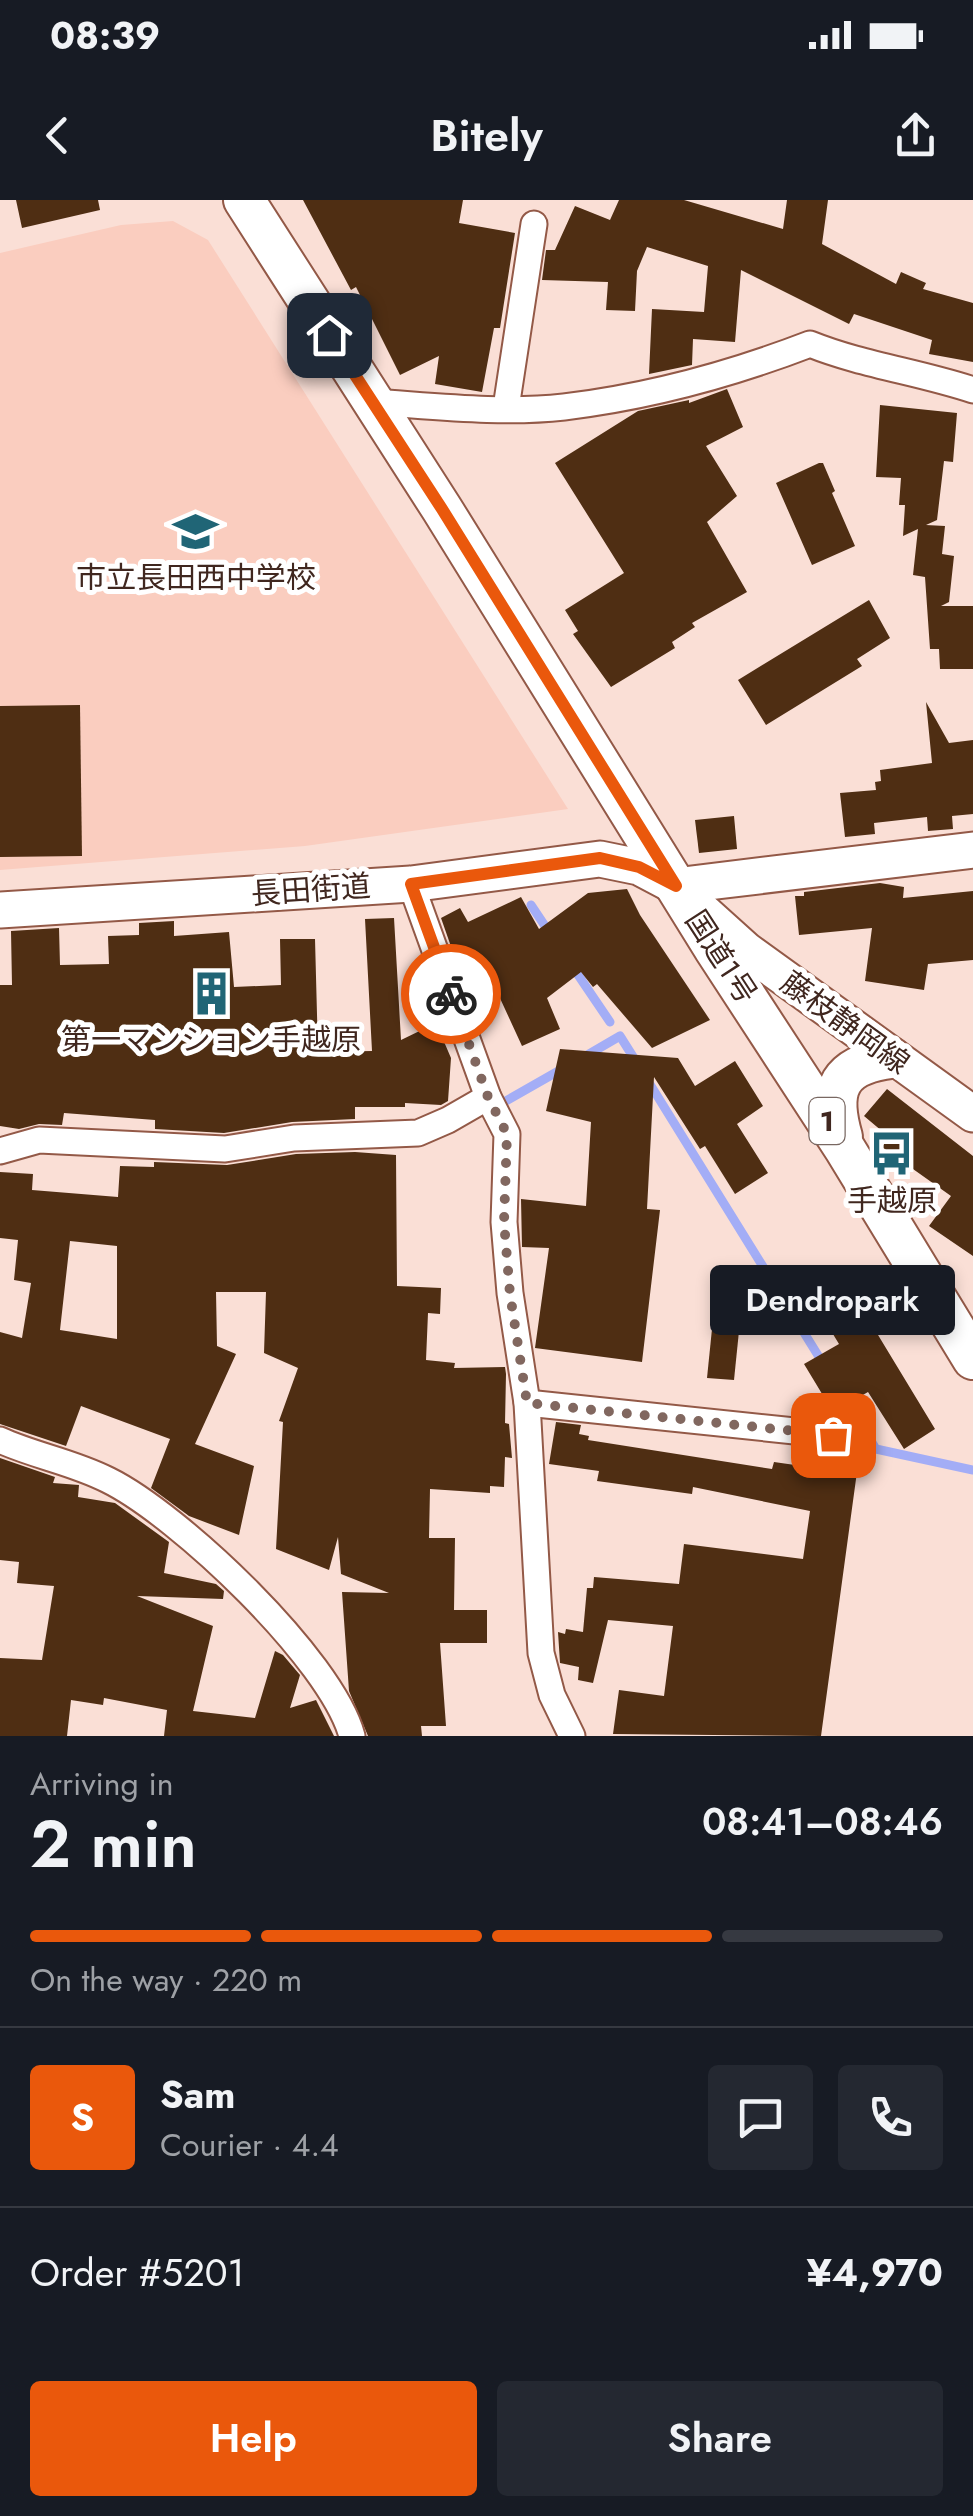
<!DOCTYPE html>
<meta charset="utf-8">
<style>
body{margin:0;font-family:Jost,"Noto Sans JP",sans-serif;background:#242831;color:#f1f3f6;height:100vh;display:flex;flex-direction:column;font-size:38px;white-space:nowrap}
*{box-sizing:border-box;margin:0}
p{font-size:32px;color:#9ea1a6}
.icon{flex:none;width:55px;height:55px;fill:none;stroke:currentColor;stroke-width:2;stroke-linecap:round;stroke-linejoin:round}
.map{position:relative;height:1536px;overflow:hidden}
.panel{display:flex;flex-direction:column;background:#171b24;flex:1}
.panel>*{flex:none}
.pin{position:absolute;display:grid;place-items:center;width:85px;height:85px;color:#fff;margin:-42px;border-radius:20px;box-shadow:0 5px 15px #0006}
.courier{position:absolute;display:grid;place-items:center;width:100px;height:100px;margin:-50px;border:8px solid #ea580c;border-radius:50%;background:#fff;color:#222;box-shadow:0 2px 12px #0007}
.bubble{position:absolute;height:70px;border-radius:10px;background:#171b24;box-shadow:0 5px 15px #0003;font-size:32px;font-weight:600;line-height:70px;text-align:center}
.headline em{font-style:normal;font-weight:600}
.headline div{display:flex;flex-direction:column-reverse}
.headline{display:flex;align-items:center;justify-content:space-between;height:170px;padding:0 30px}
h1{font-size:65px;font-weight:600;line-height:75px}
.bar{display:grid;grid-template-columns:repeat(4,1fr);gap:15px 10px;align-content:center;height:120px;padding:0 30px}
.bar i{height:12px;border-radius:8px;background:#363941}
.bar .current{background:#ea580c}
.bar p{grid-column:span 4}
.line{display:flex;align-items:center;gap:25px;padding:0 30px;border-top:2px solid #363941}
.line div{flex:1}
.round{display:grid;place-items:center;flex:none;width:105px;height:105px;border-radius:10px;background:#242831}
.action{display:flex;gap:20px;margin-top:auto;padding:20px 30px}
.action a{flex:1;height:115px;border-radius:10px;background:#ea580c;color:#fff;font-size:40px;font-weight:600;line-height:115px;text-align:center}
.action a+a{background:#242831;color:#f1f3f6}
.status{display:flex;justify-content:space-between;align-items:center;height:70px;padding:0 50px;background:#171b24;direction:ltr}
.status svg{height:28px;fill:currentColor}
header{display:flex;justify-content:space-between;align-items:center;height:130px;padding:0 30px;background:#171b24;font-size:45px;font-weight:600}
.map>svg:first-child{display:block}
.built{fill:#facdbf}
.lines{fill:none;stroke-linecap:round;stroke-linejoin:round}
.stream{stroke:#a3adf6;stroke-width:9}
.building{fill:#4f2e13;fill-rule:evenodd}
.minor-casing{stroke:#935947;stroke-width:29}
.secondary-casing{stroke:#935947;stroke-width:39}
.trunk-casing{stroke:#935947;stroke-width:44}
.minor{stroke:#fff;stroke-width:25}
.secondary{stroke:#fff;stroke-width:35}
.trunk{stroke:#fff;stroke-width:40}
.done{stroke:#81675f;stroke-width:10;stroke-dasharray:0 18}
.route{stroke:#ea580c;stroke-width:12}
.labels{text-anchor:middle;stroke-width:10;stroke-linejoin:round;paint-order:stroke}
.shield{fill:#fff;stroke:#796862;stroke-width:2.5}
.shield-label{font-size:28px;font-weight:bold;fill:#40271f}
.poi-label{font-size:30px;fill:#40271f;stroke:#fff}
.street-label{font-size:30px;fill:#40271f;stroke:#fff}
</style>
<div class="status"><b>08:39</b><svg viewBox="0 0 49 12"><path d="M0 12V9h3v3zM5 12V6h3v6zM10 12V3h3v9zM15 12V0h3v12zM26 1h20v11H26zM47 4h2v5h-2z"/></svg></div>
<header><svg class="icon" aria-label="back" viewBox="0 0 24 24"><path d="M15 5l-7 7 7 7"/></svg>Bitely<svg class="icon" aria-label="share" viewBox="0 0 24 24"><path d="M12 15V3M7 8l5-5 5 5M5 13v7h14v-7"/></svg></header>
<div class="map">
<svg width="973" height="1536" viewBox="0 0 973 1536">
<rect width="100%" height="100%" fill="#fadfd6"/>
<!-- built -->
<polygon class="built" points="173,21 208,40 568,609 305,646 0,670 0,53 121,25"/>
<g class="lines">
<!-- stream -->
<g class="stream">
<polyline points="531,705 549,732"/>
<polyline points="572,766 610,822"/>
<polyline points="584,857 620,836 637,863"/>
<polyline points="648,881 824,1165"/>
<polyline points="497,906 562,869"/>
<polyline points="843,1195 876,1249 973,1270"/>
</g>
</g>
<!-- building -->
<g class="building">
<polygon points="16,0 98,0 100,10 22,28"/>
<polygon points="303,0 463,0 459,23 515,33 500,128 494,128 482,192 435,184 439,156 400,175 356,87 351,90"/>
<polygon points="619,0 684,0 783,29 787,0 828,0 822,44 896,84 901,72 926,83 923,89 973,103 973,162 929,154 932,140 854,114 849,124 741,70 735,142 693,139 692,165 649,174 652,109 704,112 708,66 647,47 637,71 635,111 606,110 608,82 542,80 546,50 555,50 575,6 610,20"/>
<polygon points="727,189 743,227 706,246 737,296 707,322 747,392 692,423 695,427 672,442 675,448 611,487 573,434 578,431 565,410 624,373 555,263 638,211 689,200 689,203"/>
<polygon points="880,205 957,213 953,262 944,261 937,320 926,325 945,326 942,354 954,356 949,402 941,406 973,406 973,469 940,469 939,449 930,449 925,377 913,375 918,329 903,336 905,305 899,305 901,278 876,277"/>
<polygon points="819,263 823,263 835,291 832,293 855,346 812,365 776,283"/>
<polygon points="869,400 890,438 857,459 862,466 766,525 738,480"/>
<polygon points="926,502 949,543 973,540 973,614 952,616 953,629 928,631 927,617 874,623 875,634 845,637 840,593 876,590 875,582 881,581 880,570 932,563"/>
<polygon points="80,505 82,656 0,657 0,506"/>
<polygon points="734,616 737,649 699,653 695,620"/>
<polygon points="880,683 904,687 903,698 973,691 973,760 928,764 924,790 865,781 872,728 799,735 795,696 804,696 804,692"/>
<polygon points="627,689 640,715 710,820 652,848 597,784 593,787 581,772 547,798 560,829 522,846 493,783 468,795 441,718 460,708 468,722 521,697 539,729 588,693"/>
<polygon points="394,718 401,840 436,823 451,858 448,901 441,905 405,903 405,907 355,907 355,919 292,922 224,933 155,929 155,920 64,913 62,925 39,924 19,929 0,926 0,785 12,785 11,731 59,728 60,765 109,764 108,736 139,735 139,723 174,721 174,736 229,732 234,787 281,785 280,739 315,739 318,852 372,851 365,719"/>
<polygon points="560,849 678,858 695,886 735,861 763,906 737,924 768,973 735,994 705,946 700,949 654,877 647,1009 660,1010 642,1162 535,1148 549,1048 522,1047 521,999 586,1006 591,922 546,911"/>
<polygon points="887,889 973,956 973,1056 929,1026 951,996 882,947 889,937 864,916"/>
<path d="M355,952L396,955L397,1086L441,1088L440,1114L428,1113L426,1160L455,1163L454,1168L505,1167L506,1174L505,1223L509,1224L512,1258L505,1257L504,1287L490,1286V1293L430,1289L429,1338H455L454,1410H487V1443H440L446,1526H421L422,1536H368L349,1491L342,1392L389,1393L341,1374L338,1337L329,1370L276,1349L283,1222L279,1221L298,1168L264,1153L266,1092H216L217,1146L236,1154L195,1244L254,1266L239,1335L189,1316L151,1288L170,1239L81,1206L66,1246L0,1224V1132L22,1138L31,1083L14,1080L18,1040L0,1038V972L33,974L32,990L118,997L120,966L154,967V962L227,965L296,954ZM70,1041L117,1046V1139L60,1130Z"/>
<polygon points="855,1097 935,1229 904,1249 868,1192 833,1212 804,1164 839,1144 822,1116"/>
<polygon points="712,1129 739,1131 734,1180 707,1178"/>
<polygon points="556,1222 581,1225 579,1234 589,1236 588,1240 772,1269 774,1262 823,1269 825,1254 859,1257 821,1536 613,1534 619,1490 664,1496 673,1426 608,1420 593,1483 578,1480 579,1467 560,1463 558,1432 565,1434 566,1429 583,1432 587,1388 593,1388 594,1377 679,1384 684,1344 803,1359 810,1311 693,1287 692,1294 597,1281 599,1271 549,1264"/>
<polygon points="0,1258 55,1277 53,1283 79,1285 78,1297 115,1303 169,1342 164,1373 216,1384 224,1391 223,1399 137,1396 213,1426 193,1511 255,1518 275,1451 283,1455 300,1475 290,1508 316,1500 334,1536 164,1536 167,1510 104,1498 103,1505 71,1500 67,1536 0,1536 0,1458 42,1460 54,1386 17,1383 19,1362 0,1360"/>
</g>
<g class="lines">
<defs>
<g id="minor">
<path d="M371,202C434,206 501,214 564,207C647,197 732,174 810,144C862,165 919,172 973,190"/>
<polyline points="506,208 534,24"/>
<polyline points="411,684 488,897 507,934 504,1022 510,1093 527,1203 541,1453 552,1495 572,1536"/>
<polyline points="0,951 39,940 225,949 294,938 418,933 448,920 488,897"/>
<polyline points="527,1203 833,1235"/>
<path d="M0,1240C35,1256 73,1262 108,1280C179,1315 331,1459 352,1536"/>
</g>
<g id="secondary">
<polyline points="675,686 973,650"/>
<polyline points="0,710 411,684 600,659 639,667 675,686 746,750 973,914"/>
</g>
<g id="trunk">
<polyline points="244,0 442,309 714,748 845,949 973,1159"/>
<path d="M842,937C828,888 839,865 891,858"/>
</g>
</defs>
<!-- minor casing -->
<use href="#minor" class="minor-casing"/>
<!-- secondary casing -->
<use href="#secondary" class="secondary-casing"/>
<!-- trunk casing -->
<use href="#trunk" class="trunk-casing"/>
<!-- minor -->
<use href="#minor" class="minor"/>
<!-- secondary -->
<use href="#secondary" class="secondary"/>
<!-- trunk -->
<use href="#trunk" class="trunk"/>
</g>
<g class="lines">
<!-- done -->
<polyline class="done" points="451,794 488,897 507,934 504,1022 510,1094 527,1203 833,1235"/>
<!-- route -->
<polyline class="route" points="329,135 442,309 676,686 639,667 600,658 411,684 451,794"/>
</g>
<!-- icons -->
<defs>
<symbol id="school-bare" viewBox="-9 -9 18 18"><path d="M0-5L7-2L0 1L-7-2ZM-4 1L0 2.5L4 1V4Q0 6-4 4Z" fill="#206576" stroke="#fff" stroke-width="2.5" paint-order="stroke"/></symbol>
<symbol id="building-bare" viewBox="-9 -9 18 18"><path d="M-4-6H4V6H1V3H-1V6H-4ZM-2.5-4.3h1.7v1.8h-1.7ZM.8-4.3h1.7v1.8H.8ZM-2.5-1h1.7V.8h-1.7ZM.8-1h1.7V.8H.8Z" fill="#206576" stroke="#fff" stroke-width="2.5" paint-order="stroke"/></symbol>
<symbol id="bus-bare" viewBox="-9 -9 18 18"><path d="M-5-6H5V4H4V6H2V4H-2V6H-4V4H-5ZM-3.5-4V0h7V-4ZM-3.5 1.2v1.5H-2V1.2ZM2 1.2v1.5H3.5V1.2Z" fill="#206576" stroke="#fff" stroke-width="2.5" paint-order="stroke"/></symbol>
</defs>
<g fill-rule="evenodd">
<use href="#school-bare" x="164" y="300" width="63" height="63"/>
<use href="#building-bare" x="180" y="762" width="63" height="63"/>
<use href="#bus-bare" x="860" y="922" width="63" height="63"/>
</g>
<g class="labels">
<!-- shield labels -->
<rect class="shield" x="809.5" y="898" width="35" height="46" rx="8"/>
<g class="shield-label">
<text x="827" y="931">1</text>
</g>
<!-- poi labels -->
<g class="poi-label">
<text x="196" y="388">市立長田西中学校</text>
<text x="211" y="850">第一マンション手越原</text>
<text x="892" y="1011">手越原</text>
</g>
<!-- street labels -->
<g class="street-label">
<text transform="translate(311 690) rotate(-4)" y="10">長田街道</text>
<text transform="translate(721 757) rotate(57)" y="10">国道1号</text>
<text transform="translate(845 823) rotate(36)" y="10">藤枝静岡線</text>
</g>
</g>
</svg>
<div class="pin" style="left:833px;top:1235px;background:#ea580c"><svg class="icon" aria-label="bag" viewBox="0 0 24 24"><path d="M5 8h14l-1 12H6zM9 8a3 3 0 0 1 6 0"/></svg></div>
<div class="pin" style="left:329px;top:135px;background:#1f2937"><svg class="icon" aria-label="home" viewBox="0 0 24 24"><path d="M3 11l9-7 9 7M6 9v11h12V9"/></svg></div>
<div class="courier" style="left:451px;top:794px"><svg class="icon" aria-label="bike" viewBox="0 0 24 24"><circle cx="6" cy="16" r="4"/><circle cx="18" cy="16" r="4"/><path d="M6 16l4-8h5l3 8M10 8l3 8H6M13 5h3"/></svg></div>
<div class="bubble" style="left:710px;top:1065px;width:245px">Dendropark</div>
</div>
<section class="panel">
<div class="headline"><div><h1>2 min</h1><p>Arriving in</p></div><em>08:41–08:46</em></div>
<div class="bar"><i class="current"></i><i class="current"></i><i class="current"></i><i></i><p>On the way · 220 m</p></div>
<div class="line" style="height:180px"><b class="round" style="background:#ea580c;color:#fff">S</b><div><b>Sam</b><p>Courier · 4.4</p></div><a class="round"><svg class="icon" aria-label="chat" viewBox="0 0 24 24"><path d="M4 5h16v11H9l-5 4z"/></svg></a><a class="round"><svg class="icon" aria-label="phone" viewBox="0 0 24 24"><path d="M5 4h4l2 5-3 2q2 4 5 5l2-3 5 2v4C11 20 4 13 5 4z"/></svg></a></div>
<div class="line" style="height:130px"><div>Order #5201</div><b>¥4,970</b></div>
<div class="action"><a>Help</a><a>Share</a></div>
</section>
